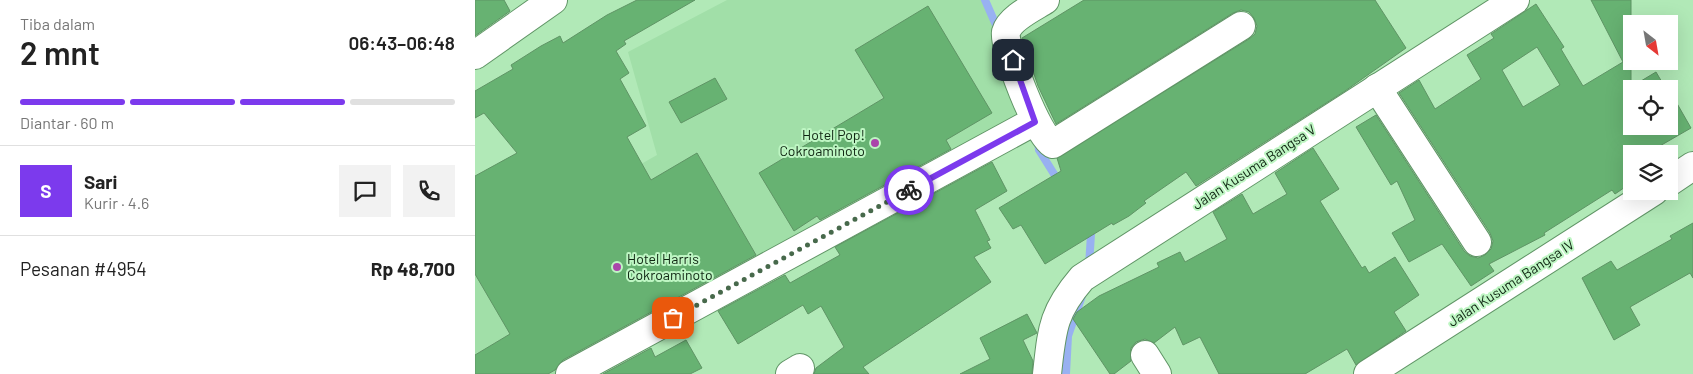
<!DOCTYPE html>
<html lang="id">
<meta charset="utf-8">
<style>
body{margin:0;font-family:Barlow,sans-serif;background:#f2f2f2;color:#222;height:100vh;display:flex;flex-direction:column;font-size:19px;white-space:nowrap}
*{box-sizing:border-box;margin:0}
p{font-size:16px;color:#767676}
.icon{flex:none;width:28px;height:28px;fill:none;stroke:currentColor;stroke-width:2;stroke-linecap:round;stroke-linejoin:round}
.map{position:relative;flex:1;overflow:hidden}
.side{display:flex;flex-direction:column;background:#fff;width:475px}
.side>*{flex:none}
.needle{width:32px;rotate:149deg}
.controls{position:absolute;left:1148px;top:15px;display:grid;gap:10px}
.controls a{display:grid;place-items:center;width:55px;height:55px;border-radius:0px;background:#fff;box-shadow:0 5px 20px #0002;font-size:25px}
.pin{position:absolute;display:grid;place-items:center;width:42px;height:42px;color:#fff;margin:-21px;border-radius:10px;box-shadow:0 2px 8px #0006}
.courier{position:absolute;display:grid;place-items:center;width:50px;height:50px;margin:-25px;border:4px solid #7c3aed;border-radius:50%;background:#fff;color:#222;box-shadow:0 1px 6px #0007}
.head em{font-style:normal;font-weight:600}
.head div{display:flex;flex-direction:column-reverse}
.head{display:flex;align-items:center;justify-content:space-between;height:85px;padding:0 20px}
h1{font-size:32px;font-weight:600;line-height:38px}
.bar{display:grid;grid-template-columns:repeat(4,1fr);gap:8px 5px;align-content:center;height:60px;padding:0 20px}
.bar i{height:6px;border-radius:4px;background:#e0e0e0}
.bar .active{background:#7c3aed}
.bar p{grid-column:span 4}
.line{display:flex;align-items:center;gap:12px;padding:0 20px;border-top:1px solid #e0e0e0}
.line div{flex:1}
.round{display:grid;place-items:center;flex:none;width:52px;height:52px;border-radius:0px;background:#f2f2f2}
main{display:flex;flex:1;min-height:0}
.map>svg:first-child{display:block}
.built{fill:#a1dfa8}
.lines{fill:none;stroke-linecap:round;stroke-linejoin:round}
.stream{stroke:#98b1f1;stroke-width:8}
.building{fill:#67b272;stroke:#5f9465;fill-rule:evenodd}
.street-casing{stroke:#609566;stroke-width:30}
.street{stroke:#fff;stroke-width:28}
.done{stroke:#47694b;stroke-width:5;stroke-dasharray:0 9}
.route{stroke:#7c3aed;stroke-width:6}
.poi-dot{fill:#aa45aa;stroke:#bef6c3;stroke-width:2}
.labels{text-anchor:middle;stroke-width:4;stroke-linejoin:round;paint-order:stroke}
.poi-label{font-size:14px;fill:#0e2411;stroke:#bef6c3;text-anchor:end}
.street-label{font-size:14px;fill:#0e2411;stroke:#bef6c3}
</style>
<main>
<section class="side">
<div class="head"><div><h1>2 mnt</h1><p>Tiba dalam</p></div><em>06:43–06:48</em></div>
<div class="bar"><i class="active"></i><i class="active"></i><i class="active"></i><i></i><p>Diantar · 60 m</p></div>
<div class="line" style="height:90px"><b class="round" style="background:#7c3aed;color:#fff">S</b><div><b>Sari</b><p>Kurir · 4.6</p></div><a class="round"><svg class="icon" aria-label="chat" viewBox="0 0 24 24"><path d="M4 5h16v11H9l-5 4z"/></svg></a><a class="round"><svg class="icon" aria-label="phone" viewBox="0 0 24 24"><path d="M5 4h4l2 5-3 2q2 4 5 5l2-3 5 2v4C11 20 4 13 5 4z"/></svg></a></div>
<div class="line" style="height:65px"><div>Pesanan #4954</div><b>Rp 48,700</b></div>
</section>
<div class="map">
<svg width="1218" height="374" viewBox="0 0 1218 374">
<rect width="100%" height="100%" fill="#b1e9b7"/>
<!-- built -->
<polygon class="built" points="252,0 511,0 516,8 542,119 85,374 0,374 0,258 182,155 153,52"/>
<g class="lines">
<!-- stream -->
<g class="stream">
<polyline points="510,0 524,32"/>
<polyline points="563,140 564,150 584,182"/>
<polyline points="612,228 616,234 614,266"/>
<polyline points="591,374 593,336 607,296"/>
</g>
</g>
<!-- building -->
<g class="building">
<polygon points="0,0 29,0 35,11 0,36"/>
<polygon points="162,0 220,0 149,41 151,44 141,51 154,73 145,79 171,126 152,137 176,180 222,153 281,255 88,360 80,370 73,374 0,374 0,355 35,334 0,274 0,176 42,153 9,113 0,118 0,91 38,69 36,65 66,46 85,36 88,43 132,15"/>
<polygon points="609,0 900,0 931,48 870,91 721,186 711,172 669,201 671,203 654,216 638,225 637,223 570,264 546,225 538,229 524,208 586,171 582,158 774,39 780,34 782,26 779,18 774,12 766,10 758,13 581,124 563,86 547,38"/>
<path d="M1116,0H1156V87L1181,72L1191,89H1156V126H1194V93H1196L1216,128L1183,147L1188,154H1156V183L1140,194L1137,190L1069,233L1070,235L1014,264L1019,271L996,286L967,244L934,262L917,233L940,220L922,181L916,185L881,127L901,115L989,251L995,256L1003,258L1010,255L1016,249L1018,241L1015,233L924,93L944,80L960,109L1006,79L992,55L1019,38L1016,34L1061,4L1089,47L1086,49L1108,86L1148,62ZM1062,47L1085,85L1048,107L1027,70Z"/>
<polygon points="453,6 517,113 471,140 476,149 345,220 342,216 319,231 284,173 409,98 380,50"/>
<polygon points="240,78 252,99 206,123 194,102"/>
<polygon points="838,148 864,189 845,201 887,268 890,266 894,273 920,257 944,295 919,312 931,331 881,365 872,349 830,374 744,374 725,337 708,345 700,327 679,343 670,339 661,342 656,348 656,361 639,374 635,374 598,319 602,312 624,296 684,267 682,263 705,252 710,262 752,239 738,212 767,194 778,214 812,194 800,173"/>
<polygon points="517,162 532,191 500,210 515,240 512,241 516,248 499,257 516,282 388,367 394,374 339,374 341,368 369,347 346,306 333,314 328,305 263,344 243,311 310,275 315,283 365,255 360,247"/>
<polygon points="1218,223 1218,278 1215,273 1155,307 1165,325 1139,340 1107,278 1136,261 1142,270 1197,239 1195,236"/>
<polygon points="552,314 562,333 548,340 558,361 557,374 485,374 515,359 505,338"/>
<polygon points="211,340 227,368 215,374 128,374 176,348 180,357"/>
</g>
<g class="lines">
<defs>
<g id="street">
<path d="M570,0C559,7 535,18 531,32C528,47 564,140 578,144L766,26"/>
<polyline points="0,55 78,0"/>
<polyline points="902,88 1002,242"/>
<polyline points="1194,182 1218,166"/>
<polyline points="670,355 682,374"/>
<polyline points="95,374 560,121"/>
<polyline points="315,374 325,368"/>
<path d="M572,374C577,330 577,313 607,278L1040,0"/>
<polyline points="893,374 1179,191"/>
</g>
</defs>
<!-- street casing -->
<use href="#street" class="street-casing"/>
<!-- street -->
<use href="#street" class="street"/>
</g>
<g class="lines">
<!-- done -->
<polyline class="done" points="198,318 434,190"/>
<!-- route -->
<polyline class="route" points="434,190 560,122 538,60"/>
</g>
<!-- markers -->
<g class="poi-dot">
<circle cx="400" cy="143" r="5"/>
<circle cx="142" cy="267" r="5"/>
</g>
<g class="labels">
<!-- poi labels -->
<g class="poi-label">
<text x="390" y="140">Hotel Pop!<tspan x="390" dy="16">Cokroaminoto</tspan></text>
<text x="152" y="264" text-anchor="start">Hotel Harris<tspan x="152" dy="16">Cokroaminoto</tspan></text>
</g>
<!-- street labels -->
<g class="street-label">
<text transform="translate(779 167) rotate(-33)" y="5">Jalan Kusuma Bangsa V</text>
<text transform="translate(1036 283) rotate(-33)" y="5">Jalan Kusuma Bangsa IV</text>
</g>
</g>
</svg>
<div class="controls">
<a><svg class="needle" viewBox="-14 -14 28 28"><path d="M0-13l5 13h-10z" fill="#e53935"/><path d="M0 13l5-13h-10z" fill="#767676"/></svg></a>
<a><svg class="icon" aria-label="locate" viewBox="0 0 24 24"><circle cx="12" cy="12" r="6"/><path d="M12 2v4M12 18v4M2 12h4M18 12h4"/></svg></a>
<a><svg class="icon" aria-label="layers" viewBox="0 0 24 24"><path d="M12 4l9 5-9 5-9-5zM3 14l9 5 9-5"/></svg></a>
</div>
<div class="pin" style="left:198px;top:318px;background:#ea580c"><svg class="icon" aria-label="bag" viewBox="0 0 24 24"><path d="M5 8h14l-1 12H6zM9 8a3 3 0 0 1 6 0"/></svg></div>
<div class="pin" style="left:538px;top:60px;background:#1f2937"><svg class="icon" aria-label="home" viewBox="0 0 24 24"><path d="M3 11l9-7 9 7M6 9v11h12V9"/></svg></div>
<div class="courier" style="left:434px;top:190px"><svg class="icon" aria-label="bike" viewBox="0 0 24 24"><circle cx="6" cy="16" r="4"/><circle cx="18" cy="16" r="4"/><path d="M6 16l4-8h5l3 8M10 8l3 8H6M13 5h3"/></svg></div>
</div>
</main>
